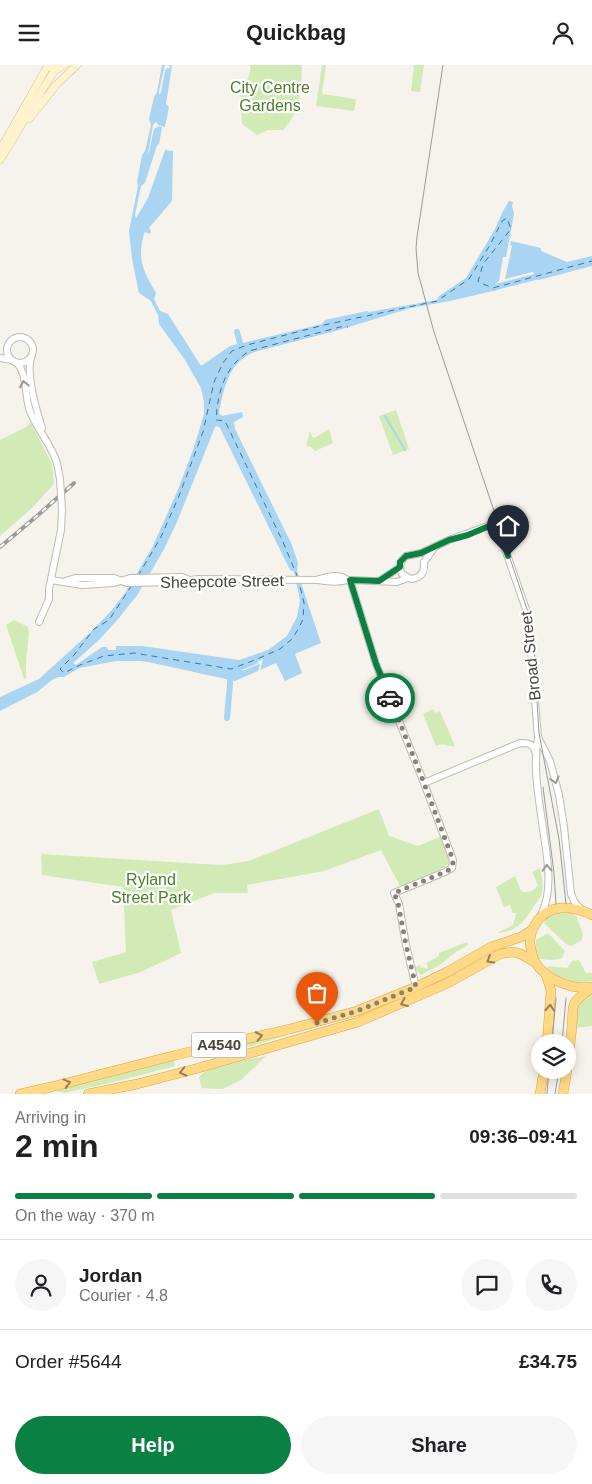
<!DOCTYPE html>
<meta charset="utf-8">
<style>
body{margin:0;font-family:Arial,sans-serif;background:#f6f6f6;color:#202124;height:100vh;display:flex;flex-direction:column;font-size:19px;white-space:nowrap}
*{box-sizing:border-box;margin:0}
p{font-size:16px;color:#757577}
.icon{flex:none;width:28px;height:28px;fill:none;stroke:currentColor;stroke-width:2;stroke-linecap:round;stroke-linejoin:round}
.map{position:relative;height:1029px;overflow:hidden}
.panel{display:flex;flex-direction:column;background:#fff;flex:1}
.panel>*{flex:none}
.fabs{position:absolute;left:531px;top:969px;display:grid;gap:10px}
.fabs a{display:grid;place-items:center;width:45px;height:45px;border-radius:50%;background:#fff;box-shadow:0 2px 12px #0003;font-size:25px}
.pin{position:absolute;display:grid;place-items:center;width:42px;height:42px;color:#fff;margin:-51px -21px;border-radius:50% 50% 50% 0;rotate:-45deg;box-shadow:0 0 5px #0007}
.pin .icon{rotate:45deg}
.courier{position:absolute;display:grid;place-items:center;width:50px;height:50px;margin:-25px;border:4px solid #0b8043;border-radius:50%;background:#fff;color:#222;box-shadow:0 1px 6px #0007}
.head em{font-style:normal;font-weight:800}
.head div{display:flex;flex-direction:column-reverse}
.head{display:flex;align-items:center;justify-content:space-between;height:85px;padding:0 15px}
h1{font-size:32px;font-weight:800;line-height:38px}
.bar{display:grid;grid-template-columns:repeat(4,1fr);gap:8px 5px;align-content:center;height:60px;padding:0 15px}
.bar i{height:6px;border-radius:4px;background:#e0e0e0}
.bar .selected{background:#0b8043}
.bar p{grid-column:span 4}
.line{display:flex;align-items:center;gap:12px;padding:0 15px;border-top:1px solid #e0e0e0}
.line div{flex:1}
.round{display:grid;place-items:center;flex:none;width:52px;height:52px;border-radius:26px;background:#f6f6f6}
.primary-button{display:flex;gap:10px;margin-top:auto;padding:10px 15px}
.primary-button a{flex:1;height:58px;border-radius:30px;background:#0b8043;color:#fff;font-size:20px;font-weight:800;line-height:58px;text-align:center}
.primary-button a+a{background:#f6f6f6;color:#202124}
header{display:flex;justify-content:space-between;align-items:center;height:65px;padding:0 15px;background:#fff;font-size:22px;font-weight:800}
.map>svg:first-child{display:block}
.green{fill:#d2eab5}
.water{fill:#a9d4f2;fill-rule:evenodd}
.lines{fill:none;stroke-linecap:round;stroke-linejoin:round}
.stream{stroke:#a9d4f2;stroke-width:2}
.canal{stroke:#a9d4f2;stroke-width:6}
.ferry{stroke:#2e7ab2;stroke-width:1;stroke-dasharray:6 5;stroke-linecap:butt}
.tertiary-casing{stroke:#c2bbae;stroke-width:8}
.secondary-casing{stroke:#d6c79b;stroke-width:8}
.trunk-casing{stroke:#e0a43c;stroke-width:10}
.tertiary{stroke:#fff;stroke-width:6}
.secondary{stroke:#fff3cd;stroke-width:7}
.trunk{stroke:#ffd985;stroke-width:9}
.tram{stroke:#9a9a9a;stroke-width:1}
.rail-casing{stroke:#9a9a9a;stroke-width:4}
.rail{stroke:#fff;stroke-width:2;stroke-dasharray:5.5;stroke-linecap:butt}
.tertiary-bridge-casing{stroke:#c2bbae;stroke-width:8;stroke-linecap:butt}
.tertiary-bridge{stroke:#fff;stroke-width:6}
.oneway{stroke:#9c9892}
.oneway2{stroke:#938057}
.done{stroke:#878178;stroke-width:5;stroke-dasharray:0 9}
.route{stroke:#0b8043;stroke-width:6}
.labels{text-anchor:middle;stroke-width:4.5;stroke-linejoin:round;paint-order:stroke}
.shield{fill:#fff;stroke:#817c74;stroke-width:1}
.shield-label{font-size:15px;font-weight:bold;fill:#4b4439}
.park-label{font-size:16px;fill:#4a7f2a;stroke:#fff}
.street-label{font-size:16px;fill:#4b4439;stroke:#fff}
</style>
<header><svg class="icon" aria-label="menu" viewBox="0 0 24 24"><path d="M4 6h16M4 12h16M4 18h16"/></svg>Quickbag<svg class="icon" aria-label="person" viewBox="0 0 24 24"><circle cx="12" cy="8" r="4"/><path d="M4 21q1-7 8-7t8 7"/></svg></header>
<div class="map">
<svg width="592" height="1029" viewBox="0 0 592 1029">
<rect width="100%" height="100%" fill="#f6f3ec"/>
<!-- green -->
<g class="green">
<path d="M250,0H302C301,24 301,47 283,65H268L257,70L242,59C242,50 240,40 241,30C242,17 252,14 250,0Z"/>
<polygon points="322,0 326,0 322,29 356,34 354,46 316,41"/>
<polygon points="414,0 424,0 420,27 411,26"/>
<polygon points="396,345 409,384 393,390 379,351"/>
<polygon points="31,358 52,399 54,419 32,443 0,471 0,375 26,362"/>
<polygon points="329,364 333,378 315,386 311,382 306,381 310,366 312,372 315,373"/>
<polygon points="14,555 28,562 29,569 26,595 26,613 24,614 6,560"/>
<path d="M433,644L435,648L440,646L455,681C448,683 446,677 436,681L423,649Z"/>
<polygon points="379,744 389,771 418,781 442,771 450,794 447,801 401,823 381,785 324,806 247,820 248,828 214,828 171,845 181,888 141,907 99,919 92,897 126,887 123,822 42,810 41,789 202,799 223,800 249,796"/>
<path d="M540,803C542,812 544,823 541,831C539,835 536,838 534,841C524,857 517,867 497,868L513,860L516,848H513L510,840L504,842L496,822L515,811L521,826C528,829 534,826 538,820L532,807Z"/>
<polygon points="558,848 571,848 577,851 577,853 583,869 582,875 571,881 566,879 544,858 548,852"/>
<polygon points="548,868 565,886 562,893 553,895 539,894 536,884 536,875"/>
<polygon points="467,877 468,880 456,887 440,900 421,910 414,903 420,900 422,903 424,902 426,904 428,903 426,898 439,891 439,888"/>
<path d="M579,895L586,908H592V916C574,919 562,914 547,904L548,901L567,903L572,896Z"/>
<path d="M592,929V961L575,963C576,942 572,940 592,929Z"/>
<polygon points="283,968 288,970 215,992 212,984"/>
<path d="M266,991L241,1015L223,1024L202,1023L199,1012C206,1000 250,994 266,991Z"/>
<polygon points="173,994 175,1001 122,1015 65,1028 56,1026 67,1020"/>
</g>
<!-- water -->
<g class="water">
<path d="M162,0H165L159,26V30L161,27L165,6L167,3H170L169,0H172L166,39L169,42L165,62L158,60L156,57L153,60L148,89L149,87L154,64L159,61L162,62L159,79L157,80L145,118L141,121L135,150L136,153L148,133L165,85L173,86L172,136L149,163L151,166L150,169L145,167L144,169C137,194 143,206 156,228L154,234L160,246L168,249L201,301L230,281L322,259L325,255L367,246L369,247L437,235L439,231L466,213L495,164L503,146L509,136L513,137L512,141L514,149L506,192H503L499,216L495,219L499,222L497,225L450,236L411,243L339,265L254,287C228,298 224,323 219,348L222,351L242,347L243,352L234,357L235,364L292,480L298,498L297,506L321,578L295,589L302,608L285,616L276,598L260,605L263,594L258,596V598L242,605V606L259,599L260,600L258,606L235,616L153,598L141,596H116L79,603L64,612H58L52,615L37,627L0,646V632L39,614L94,564L111,546L125,528L152,483L177,427L193,385L204,349V337L201,323L185,295L159,259L158,250L151,236L139,228L132,194L129,166L138,121L137,117L142,90L145,86L151,60L149,54L154,32L157,27ZM217,361L220,363L290,505L294,507L300,535L297,552L287,571L268,585L239,595L142,581H116V585H108L107,582H102L76,600L73,598L99,575L119,553L138,529L164,484L177,457L215,362Z"/>
<polygon points="511,176 541,183 541,186 567,197 592,191 592,201 539,215 534,212 535,209 532,207 505,214 512,181 510,180"/>
</g>
<g class="lines">
<!-- stream -->
<polyline class="stream" points="385,351 405,385"/>
<!-- canal -->
<g class="canal">
<polyline points="492,223 543,210"/>
<polyline points="237,267 242,285"/>
<polyline points="227,653 231,607"/>
</g>
<!-- ferry -->
<g class="ferry">
<polyline points="138,511 161,472 179,431 203,367 214,317 223,298 232,286 247,280 324,260 437,236 469,214 490,180 502,156 507,153 511,164 483,199 478,217 493,223 592,196"/>
<path d="M298,513L283,477L225,356L216,355C218,326 224,303 249,286L344,261L348,262"/>
<polyline points="132,520 109,555 94,564 74,590 60,604 64,608 80,600 104,591 134,588 231,604 255,595 280,584 292,574 299,563 303,554 304,538 299,517"/>
</g>
<defs>
<g id="tertiary">
<circle cx="20" cy="285" r="13"/>
<polyline points="0,293 11,295"/>
<path d="M31,293C26,309 37,347 42,363"/>
<path d="M17,298C27,309 25,329 29,343C35,363 51,378 57,398C58,403 59,409 60,414"/>
<path d="M434,483L424,497C425,507 421,513 411,514L402,509C398,502 400,496 406,491L421,488L449,475L496,458L528,550L538,672L550,696L559,730L564,762L571,829L575,838L582,845"/>
<polyline points="408,513 397,517 350,515 376,599 424,718 453,795 452,803 445,807 394,828 399,839 406,880 416,922"/>
<path d="M319,514C331,511 337,509 348,515"/>
<polyline points="51,515 82,520 114,518 130,513 182,512 190,515"/>
<polyline points="379,516 400,502"/>
<path d="M63,517L75,513H114L127,518L175,517L199,514L318,515C329,517 338,518 348,515"/>
<polyline points="39,557 49,534 49,524 61,465 62,444"/>
<path d="M538,672C532,705 540,739 544,771C548,797 553,826 541,850"/>
<path d="M424,718L520,678C527,678 533,678 535,686"/>
</g>
<g id="secondary">
<polyline points="52,3 58,4 64,0"/>
<polyline points="29,54 57,19 77,0"/>
<polyline points="0,85 48,0"/>
<path d="M0,95C20,65 35,33 56,4"/>
</g>
<g id="trunk">
<path d="M592,850C572,840 547,838 535,860C531,866 530,872 530,878C531,884 532,892 535,897C546,915 572,925 592,922"/>
<polyline points="546,909 551,926 547,978"/>
<polyline points="568,999 572,961 573,943 575,937 580,932 591,923"/>
<polyline points="20,1029 51,1022 176,990 290,964 357,946 416,922 447,907 491,882 521,872 532,865"/>
<path d="M88,1029L137,1019L195,1004L358,957L448,918L500,889C516,885 521,888 534,897"/>
<polyline points="540,1029 544,1005"/>
<polyline points="563,1029 567,1005"/>
</g>
</defs>
<!-- tertiary casing -->
<use href="#tertiary" class="tertiary-casing"/>
<!-- secondary casing -->
<use href="#secondary" class="secondary-casing"/>
<!-- trunk casing -->
<use href="#trunk" class="trunk-casing"/>
<!-- tertiary -->
<use href="#tertiary" class="tertiary"/>
<!-- secondary -->
<use href="#secondary" class="secondary"/>
<!-- trunk -->
<use href="#trunk" class="trunk"/>
<!-- tram -->
<g class="tram">
<polyline points="443,0 417,172 416,183 418,208 434,267 529,550 534,587 539,668 559,774 566,839"/>
<polyline points="543,722 554,808 556,839"/>
<polyline points="552,978 556,933"/>
<polyline points="562,978 566,933"/>
<polyline points="547,1029 549,1005"/>
<polyline points="555,1029 559,1005"/>
</g>
<defs>
<polyline id="rail" points="0,482 37,451 74,418"/>
</defs>
<!-- rail casing -->
<use href="#rail" class="rail-casing"/>
<!-- rail -->
<use href="#rail" class="rail"/>
<defs>
<polyline id="tertiary-bridge" points="60,414 62,444"/>
</defs>
<!-- tertiary-bridge casing -->
<use href="#tertiary-bridge" class="tertiary-bridge-casing"/>
<!-- tertiary-bridge -->
<use href="#tertiary-bridge" class="tertiary-bridge"/>
</g>
<!-- one-way arrows -->
<defs><path id="oneway-chevron" d="M-2-3.5L2.5 0L-2 3.5" fill="none" stroke-width="1.6" stroke-linecap="round" stroke-linejoin="round" transform="scale(1.25)"/></defs>
<g class="oneway">
<use href="#oneway-chevron" transform="translate(24 319) rotate(-101)"/>
<use href="#oneway-chevron" transform="translate(555 715) rotate(75)"/>
<use href="#oneway-chevron" transform="translate(547 803) rotate(-92)"/>
</g>
<g class="oneway2">
<use href="#oneway-chevron" transform="translate(490 895) rotate(150)"/>
<use href="#oneway-chevron" transform="translate(404 938) rotate(157)"/>
<use href="#oneway-chevron" transform="translate(550 943) rotate(-87)"/>
<use href="#oneway-chevron" transform="translate(259 971) rotate(-12)"/>
<use href="#oneway-chevron" transform="translate(183 1007) rotate(166)"/>
<use href="#oneway-chevron" transform="translate(67 1018) rotate(-15)"/>
</g>
<g class="lines">
<!-- done -->
<path class="done" d="M317,958L357,946L416,922L406,880L398,838L394,828L445,807C451,804 453,802 453,795L424,718L390,633"/>
<!-- route -->
<polyline class="route" points="390,633 376,599 350,515 379,516 400,502 400,497 406,491 421,488 449,475 468,470 496,458 508,491"/>
</g>
<g class="labels">
<!-- shield labels -->
<rect class="shield" x="191.5" y="967.5" width="55" height="25" rx="4"/>
<g class="shield-label">
<text x="219" y="985">A4540</text>
</g>
<!-- park labels -->
<g class="park-label">
<text x="270" y="28">City Centre<tspan x="270" dy="18">Gardens</tspan></text>
<text x="151" y="820">Ryland<tspan x="151" dy="18">Street Park</tspan></text>
</g>
<!-- street labels -->
<g class="street-label">
<text transform="translate(222 516) rotate(-1)" y="6">Sheepcote Street</text>
<text transform="translate(530 591) rotate(-96)" y="6">Broad Street</text>
</g>
</g>
</svg>
<div class="fabs">
<a><svg class="icon" aria-label="layers" viewBox="0 0 24 24"><path d="M12 4l9 5-9 5-9-5zM3 14l9 5 9-5"/></svg></a>
</div>
<div class="pin" style="left:317px;top:958px;background:#ea580c"><svg class="icon" aria-label="bag" viewBox="0 0 24 24"><path d="M5 8h14l-1 12H6zM9 8a3 3 0 0 1 6 0"/></svg></div>
<div class="pin" style="left:508px;top:491px;background:#1f2937"><svg class="icon" aria-label="home" viewBox="0 0 24 24"><path d="M3 11l9-7 9 7M6 9v11h12V9"/></svg></div>
<div class="courier" style="left:390px;top:633px"><svg class="icon" aria-label="car" viewBox="0 0 24 24"><path d="M5 17H2v-5l4-1 3-4h7l3 4 3 1v5h-3M9 17h6M6 11h13"/><circle cx="7" cy="17" r="2"/><circle cx="17" cy="17" r="2"/></svg></div>
</div>
<section class="panel">
<div class="head"><div><h1>2 min</h1><p>Arriving in</p></div><em>09:36–09:41</em></div>
<div class="bar"><i class="selected"></i><i class="selected"></i><i class="selected"></i><i></i><p>On the way · 370 m</p></div>
<div class="line" style="height:90px"><a class="round"><svg class="icon" aria-label="person" viewBox="0 0 24 24"><circle cx="12" cy="8" r="4"/><path d="M4 21q1-7 8-7t8 7"/></svg></a><div><b>Jordan</b><p>Courier · 4.8</p></div><a class="round"><svg class="icon" aria-label="chat" viewBox="0 0 24 24"><path d="M4 5h16v11H9l-5 4z"/></svg></a><a class="round"><svg class="icon" aria-label="phone" viewBox="0 0 24 24"><path d="M5 4h4l2 5-3 2q2 4 5 5l2-3 5 2v4C11 20 4 13 5 4z"/></svg></a></div>
<div class="line" style="height:65px"><div>Order #5644</div><b>£34.75</b></div>
<div class="primary-button"><a>Help</a><a>Share</a></div>
</section>
